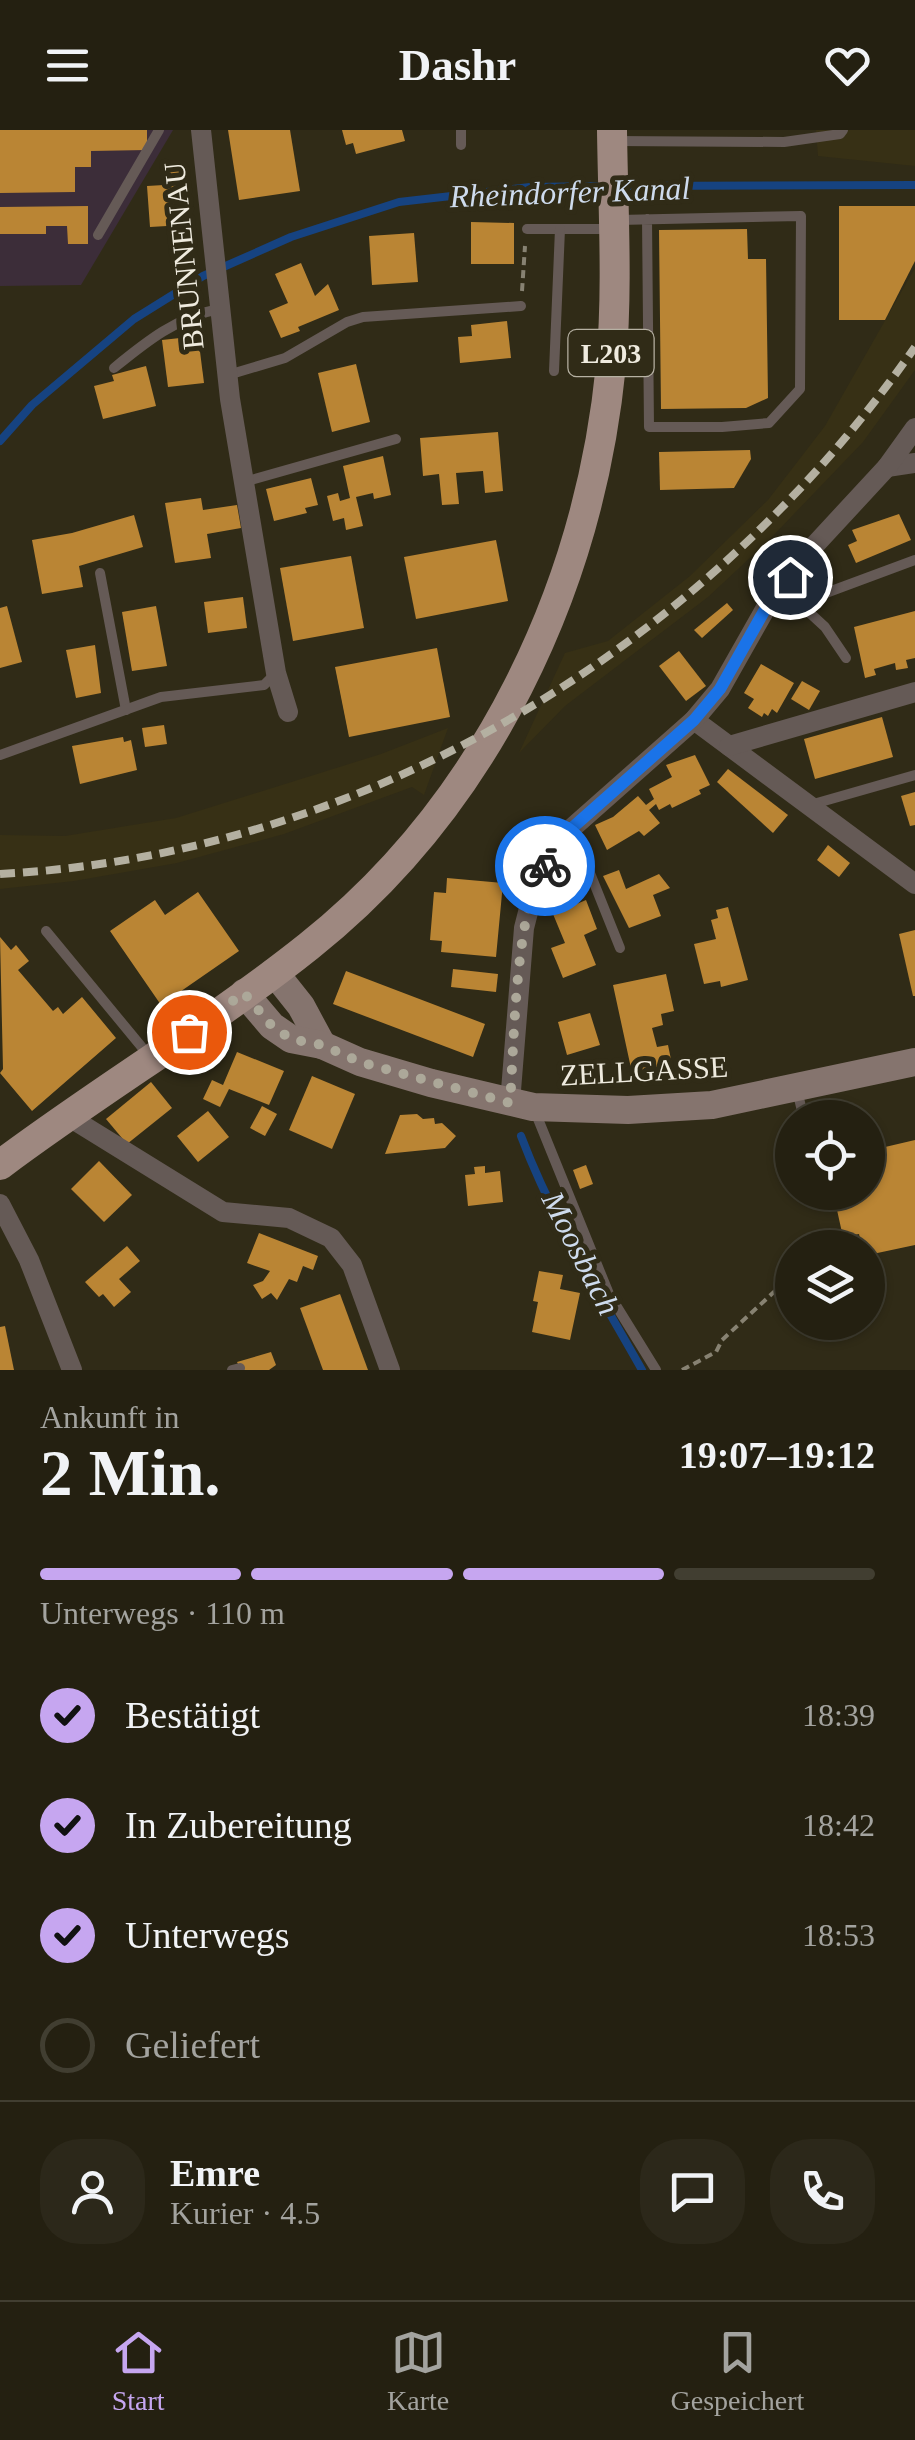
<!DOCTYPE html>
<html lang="de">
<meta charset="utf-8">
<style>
body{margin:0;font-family:"Times New Roman",serif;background:#2c281a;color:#f1f3f6;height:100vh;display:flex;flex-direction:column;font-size:38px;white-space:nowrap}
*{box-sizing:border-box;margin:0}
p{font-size:32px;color:#a3a39f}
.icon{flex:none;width:55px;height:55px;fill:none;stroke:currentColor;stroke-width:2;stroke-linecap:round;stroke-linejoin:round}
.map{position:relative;height:1240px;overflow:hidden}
.details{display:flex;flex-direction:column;background:#242011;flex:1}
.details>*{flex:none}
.tools{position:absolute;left:775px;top:970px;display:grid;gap:20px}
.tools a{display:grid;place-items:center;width:110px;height:110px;border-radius:50%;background:#242011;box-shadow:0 2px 8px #0004,0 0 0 2px #413e31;font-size:50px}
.pin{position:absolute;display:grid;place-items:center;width:85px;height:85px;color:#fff;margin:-42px;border:5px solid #fff;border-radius:50%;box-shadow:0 2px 10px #0007}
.courier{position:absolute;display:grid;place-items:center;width:100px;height:100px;margin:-50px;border:8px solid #1a73e8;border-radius:50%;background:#fff;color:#222;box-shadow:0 2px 12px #0007}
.overview em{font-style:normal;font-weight:700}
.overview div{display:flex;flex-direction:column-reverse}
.overview{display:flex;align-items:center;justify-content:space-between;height:170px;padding:0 40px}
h1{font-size:65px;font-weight:700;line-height:75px}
.bar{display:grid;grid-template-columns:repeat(4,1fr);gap:15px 10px;align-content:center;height:120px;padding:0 40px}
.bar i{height:12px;border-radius:8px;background:#413e31}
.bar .current{background:#c6a6f0}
.bar p{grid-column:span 4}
.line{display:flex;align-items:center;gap:25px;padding:0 40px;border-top:2px solid #413e31}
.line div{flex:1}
.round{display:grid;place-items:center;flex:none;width:105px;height:105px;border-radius:40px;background:#2c281a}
ol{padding:0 40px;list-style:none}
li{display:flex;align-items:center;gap:30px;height:110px}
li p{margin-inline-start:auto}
li .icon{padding:10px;border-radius:50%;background:#c6a6f0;color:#111;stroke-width:4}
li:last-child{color:#a3a39f}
li i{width:55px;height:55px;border:5px solid #413e31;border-radius:50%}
header{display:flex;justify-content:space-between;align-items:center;height:130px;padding:0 40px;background:#242011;font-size:45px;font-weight:700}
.dock{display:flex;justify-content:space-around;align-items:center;height:140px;border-top:2px solid #413e31;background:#242011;font-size:28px;color:#a3a39f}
.dock a{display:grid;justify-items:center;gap:5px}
.dock .current{color:#c6a6f0}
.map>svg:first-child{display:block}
.built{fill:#373015}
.industrial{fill:#3c2d39}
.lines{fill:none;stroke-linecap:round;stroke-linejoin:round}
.stream{stroke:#164381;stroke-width:8}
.building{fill:#ba8534}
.path{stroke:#878272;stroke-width:4;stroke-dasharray:8 5;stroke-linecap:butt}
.lane{stroke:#655a56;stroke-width:10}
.street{stroke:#655a56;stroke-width:20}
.secondary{stroke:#85746e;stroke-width:28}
.primary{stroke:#9e8880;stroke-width:30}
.rail{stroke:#b4b0a1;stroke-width:8;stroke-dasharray:15 8;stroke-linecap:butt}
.done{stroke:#aca899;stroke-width:10;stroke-dasharray:0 18}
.route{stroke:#1a73e8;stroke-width:12}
.labels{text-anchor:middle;stroke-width:10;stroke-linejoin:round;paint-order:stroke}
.shield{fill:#302b17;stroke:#b6b1a3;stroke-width:2.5}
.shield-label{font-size:28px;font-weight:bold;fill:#efebdf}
.street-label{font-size:30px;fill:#efebdf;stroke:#302b17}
.water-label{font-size:32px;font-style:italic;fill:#cedbed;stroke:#302b17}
</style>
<header><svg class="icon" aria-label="menu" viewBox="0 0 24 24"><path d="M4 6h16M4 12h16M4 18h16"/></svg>Dashr<svg class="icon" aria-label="heart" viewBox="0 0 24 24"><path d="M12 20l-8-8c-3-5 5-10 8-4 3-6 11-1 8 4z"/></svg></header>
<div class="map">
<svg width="915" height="1240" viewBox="0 0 915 1240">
<rect width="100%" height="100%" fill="#302b17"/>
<!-- built -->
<g class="built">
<polygon points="816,0 915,0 915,36 818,26"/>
<polygon points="915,138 915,240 863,312 768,411 708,467 565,576 519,623 565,523 608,511 690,446 768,370 825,296"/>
<polygon points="448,598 424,665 412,657 284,704 177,733 74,751 0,759 0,705 65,706 176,688 381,624"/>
</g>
<!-- industrial -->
<polygon class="industrial" points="0,0 173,0 81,155 0,156"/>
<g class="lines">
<!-- stream -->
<g class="stream">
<polyline points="620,56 915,55"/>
<polyline points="0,311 32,275 134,189 203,146 291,107 399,72 530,57 606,56"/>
<path d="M521,1006C552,1088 599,1164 642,1240"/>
</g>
</g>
<!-- building -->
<g class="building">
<polygon points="0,0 147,0 147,20 91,21 91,37 75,37 75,62 0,63"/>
<polygon points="228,0 290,0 300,61 239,70"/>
<polygon points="342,0 402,0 405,11 356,24 353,13 346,15"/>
<polygon points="183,33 188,103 168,104 167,96 150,97 147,56 164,55 162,35"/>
<polygon points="88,76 88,114 68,114 67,96 46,96 46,104 0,104 0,77"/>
<polygon points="839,76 915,76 915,131 885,190 839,190"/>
<polygon points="471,92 514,93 514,134 471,134"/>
<polygon points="747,99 748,129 766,129 768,268 746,278 661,279 659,100"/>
<polygon points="414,103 418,152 372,155 369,106"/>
<polygon points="301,133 315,166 328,154 339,180 298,197 300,201 281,208 269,181 288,173 275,144"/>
<polygon points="507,191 511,228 460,233 458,207 472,206 471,195"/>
<polygon points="198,206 204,253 168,257 162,210"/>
<polygon points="356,234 370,292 332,302 318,243"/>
<polygon points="146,236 156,276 103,289 94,256 114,251 112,245"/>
<polygon points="498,302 503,361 485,363 483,341 456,343 459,374 442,375 439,344 423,346 420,308"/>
<polygon points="750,320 751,329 734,358 660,360 659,322"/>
<polygon points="383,326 391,365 374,369 373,363 356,367 363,396 346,400 344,388 333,391 327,366 338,363 340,371 350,368 343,336"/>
<polygon points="311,348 318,375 305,378 307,383 274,391 266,359"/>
<polygon points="201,368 203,380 237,375 241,398 207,404 211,428 175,433 165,373"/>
<polygon points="899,384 911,410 856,433 848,415 857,411 852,400"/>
<polygon points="134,385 143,417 79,436 83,457 42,464 32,410 72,403"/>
<polygon points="496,410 508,471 416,489 404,427"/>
<polygon points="351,426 364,498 293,511 280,438"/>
<polygon points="243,467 247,498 208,503 204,472"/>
<polygon points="727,473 733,480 702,508 694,500"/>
<polygon points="7,476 22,532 0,538 0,478"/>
<polygon points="156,476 167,536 132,541 122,482"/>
<polygon points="915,481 915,528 906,530 908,538 896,540 895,533 874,539 876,545 865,548 854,497"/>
<polygon points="95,515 101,563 76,568 66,520"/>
<polygon points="437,518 450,587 349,607 335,537"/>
<polygon points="679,521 706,556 686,571 659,536"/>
<polygon points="761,534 794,553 777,583 772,579 768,586 764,583 762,587 748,578 754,569 744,563"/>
<polygon points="802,551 820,561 809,580 791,569"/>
<polygon points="882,587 893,627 815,649 804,609"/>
<polygon points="164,595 167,614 145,617 142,598"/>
<polygon points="123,607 124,612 131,610 137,640 80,654 72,616"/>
<polygon points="695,625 710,655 699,660 701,664 672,678 670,674 659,680 656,674 649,680 660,693 644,706 639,701 607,720 595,695 613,687 638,666 646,675 654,669 649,659 672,647 666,635"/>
<polygon points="728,639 788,685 773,703 717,652"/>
<polygon points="915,662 915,695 910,696 901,666"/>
<polygon points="828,715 850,733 839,747 817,730"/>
<polygon points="619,740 626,759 659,744 670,758 653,765 661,786 629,798 603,746"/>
<polygon points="447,748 503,753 496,827 441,822 442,811 430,810 434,762 446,763"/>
<polygon points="198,762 239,821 161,875 110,801 155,770 165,785"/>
<polygon points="586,770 597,799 584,805 596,835 563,848 551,818 565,813 553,784"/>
<polygon points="728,777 748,850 721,857 720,851 704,854 694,814 716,809 711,790 718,788 716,780"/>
<polygon points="915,800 915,866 913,866 899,804"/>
<polygon points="0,807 11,820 16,815 29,831 18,840 53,881 58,877 63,884 82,867 116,908 32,981 0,943 3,939"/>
<polygon points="453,839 498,844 496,862 451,857"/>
<polygon points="346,841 485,894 473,927 333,874"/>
<polygon points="666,844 674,881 661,884 663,895 652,898 657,917 668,915 675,949 634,952 613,855"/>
<polygon points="590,883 600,915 567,925 558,892"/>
<polygon points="237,922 284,941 269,975 229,959 220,977 203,969 212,950 223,955"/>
<polygon points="312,946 355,964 332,1019 289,1000"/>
<polygon points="151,952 172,978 127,1014 106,989"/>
<polygon points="262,976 277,984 265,1006 250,998"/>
<polygon points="208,981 229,1007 198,1032 177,1006"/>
<polygon points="417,984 423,989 434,988 435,994 442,993 456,1006 445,1018 385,1024 400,985"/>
<polygon points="915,1010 915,1115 868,1125 868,1118 862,1118 859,1104 843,1107 833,1062 868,1062 868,1021"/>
<polygon points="99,1031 132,1065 104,1092 71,1059"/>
<polygon points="586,1035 593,1054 580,1059 573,1040"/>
<polygon points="485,1036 485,1043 500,1041 503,1072 468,1076 465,1045 475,1044 474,1037"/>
<polygon points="259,1103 318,1126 313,1140 303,1136 297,1152 289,1149 277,1170 271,1163 262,1169 253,1155 263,1151 270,1141 247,1133"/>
<polygon points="127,1116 140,1131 119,1149 131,1162 114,1177 103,1164 99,1167 85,1152"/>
<polygon points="539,1141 563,1145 560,1159 580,1163 570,1210 532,1202 538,1172 533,1171"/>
<polygon points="340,1164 368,1240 323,1240 300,1178"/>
<polygon points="5,1196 14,1240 0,1240 0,1197"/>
<polygon points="271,1222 276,1235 269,1240 241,1240 237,1232"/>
</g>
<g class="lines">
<!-- path -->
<g class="path">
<polyline points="522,161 525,116"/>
<polyline points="682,1240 716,1222 722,1210 775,1161"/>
</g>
<!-- lane -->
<g class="lane">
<polyline points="614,11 784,12 840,4 843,0"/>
<polyline points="461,15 461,0"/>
<polyline points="619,90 801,86 800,259 769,293 722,297 649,297 647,89"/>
<polyline points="527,99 612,99"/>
<polyline points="98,105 159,0"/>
<path d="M114,238C147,211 177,187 219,179"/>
<polyline points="554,241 560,99"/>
<polyline points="228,245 285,228 347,192 363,187 521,176"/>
<polyline points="244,352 396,309"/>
<polyline points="100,443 126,580"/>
<polyline points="799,473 825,497 846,528"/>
<polyline points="768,476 799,473 915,430"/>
<polyline points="0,625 161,567 264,555 276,543"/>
<polyline points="810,675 915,645"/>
<polyline points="572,698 620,818"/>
<polyline points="46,801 150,927"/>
<polyline points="797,960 803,985"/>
<polyline points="534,979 609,1164 656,1240"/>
<polyline points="232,1240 240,1238"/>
</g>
<!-- street -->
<g class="street">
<polyline points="201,0 230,269 276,543 288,582"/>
<polyline points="887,337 915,333"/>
<polyline points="694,590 915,754"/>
<polyline points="729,616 915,562"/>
<polyline points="510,973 524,798 537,747 572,698 694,590 720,559 767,476 813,417 887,337 915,298"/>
<polyline points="66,985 223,1082 289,1088 331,1108 352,1135 390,1240"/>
<polyline points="0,1074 29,1130 72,1240"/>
</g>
<!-- secondary -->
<g class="secondary">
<polyline points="274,842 301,876 322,915"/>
<polyline points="244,863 272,896 291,909 322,915 360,932 431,953 533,977 628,980 712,975 915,932"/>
</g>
<!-- primary -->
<path class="primary" d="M0,1035C101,959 210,895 309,816C486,675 589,459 611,235C618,157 613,78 612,0"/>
<!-- rail -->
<path class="rail" d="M0,744C366,725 707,515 915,217"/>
</g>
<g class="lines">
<!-- done -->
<path class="done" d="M189,902L244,863L272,896L291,909L322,915L360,932L510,973C514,918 515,777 545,736"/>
<!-- route -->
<polyline class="route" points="545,736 572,698 694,590 720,559 767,476 790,447"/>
</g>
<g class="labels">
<!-- shield labels -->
<rect class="shield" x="568.5" y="200" width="85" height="46" rx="8"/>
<g class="shield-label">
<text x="611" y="233">L203</text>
</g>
<!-- street labels -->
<g class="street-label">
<text transform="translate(184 126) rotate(-96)" y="10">BRUNNENAU</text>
<text transform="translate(644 941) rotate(-3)" y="10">ZELLGASSE</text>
</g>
<!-- water labels -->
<g class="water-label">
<text transform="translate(570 62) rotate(-2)" y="11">Rheindorfer Kanal</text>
<text transform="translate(581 1123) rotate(63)" y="11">Moosbach</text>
</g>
</g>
</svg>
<div class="tools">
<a><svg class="icon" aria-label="locate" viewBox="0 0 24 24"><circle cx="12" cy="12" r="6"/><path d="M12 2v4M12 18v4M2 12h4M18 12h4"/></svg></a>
<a><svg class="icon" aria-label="layers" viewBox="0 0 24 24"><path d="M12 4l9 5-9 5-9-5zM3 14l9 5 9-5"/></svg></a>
</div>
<div class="pin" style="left:189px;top:902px;background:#ea580c"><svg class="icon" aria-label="bag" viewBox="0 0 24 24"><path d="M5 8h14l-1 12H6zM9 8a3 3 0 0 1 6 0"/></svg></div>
<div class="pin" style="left:790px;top:447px;background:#1f2937"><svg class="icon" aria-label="home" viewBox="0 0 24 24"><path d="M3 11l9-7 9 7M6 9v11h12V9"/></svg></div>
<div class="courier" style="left:545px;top:736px"><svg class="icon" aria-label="bike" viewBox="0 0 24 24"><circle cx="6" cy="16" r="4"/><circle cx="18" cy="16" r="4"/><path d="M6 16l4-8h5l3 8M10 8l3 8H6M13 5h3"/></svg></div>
</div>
<section class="details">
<div class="overview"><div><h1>2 Min.</h1><p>Ankunft in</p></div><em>19:07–19:12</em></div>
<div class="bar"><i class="current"></i><i class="current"></i><i class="current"></i><i></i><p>Unterwegs · 110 m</p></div>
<ol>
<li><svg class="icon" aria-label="check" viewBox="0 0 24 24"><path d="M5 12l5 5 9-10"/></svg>Bestätigt<p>18:39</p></li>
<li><svg class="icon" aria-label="check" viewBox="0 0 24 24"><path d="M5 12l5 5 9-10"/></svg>In Zubereitung<p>18:42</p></li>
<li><svg class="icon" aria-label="check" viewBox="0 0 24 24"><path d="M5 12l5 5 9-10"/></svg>Unterwegs<p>18:53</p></li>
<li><i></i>Geliefert</li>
</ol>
<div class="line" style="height:180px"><a class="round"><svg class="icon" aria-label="person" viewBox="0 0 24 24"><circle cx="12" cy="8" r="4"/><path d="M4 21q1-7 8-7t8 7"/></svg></a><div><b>Emre</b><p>Kurier · 4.5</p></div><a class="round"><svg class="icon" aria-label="chat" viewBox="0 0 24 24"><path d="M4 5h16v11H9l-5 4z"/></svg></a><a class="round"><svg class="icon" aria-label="phone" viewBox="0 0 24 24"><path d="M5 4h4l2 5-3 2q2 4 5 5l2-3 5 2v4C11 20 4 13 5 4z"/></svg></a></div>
</section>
<nav class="dock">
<a class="current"><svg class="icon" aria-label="home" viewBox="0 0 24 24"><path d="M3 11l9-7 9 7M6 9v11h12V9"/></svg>Start</a>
<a><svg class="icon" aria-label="map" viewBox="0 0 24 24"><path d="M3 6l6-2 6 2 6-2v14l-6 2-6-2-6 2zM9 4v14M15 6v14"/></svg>Karte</a>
<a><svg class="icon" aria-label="saved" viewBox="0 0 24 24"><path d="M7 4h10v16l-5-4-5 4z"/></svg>Gespeichert</a>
</nav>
